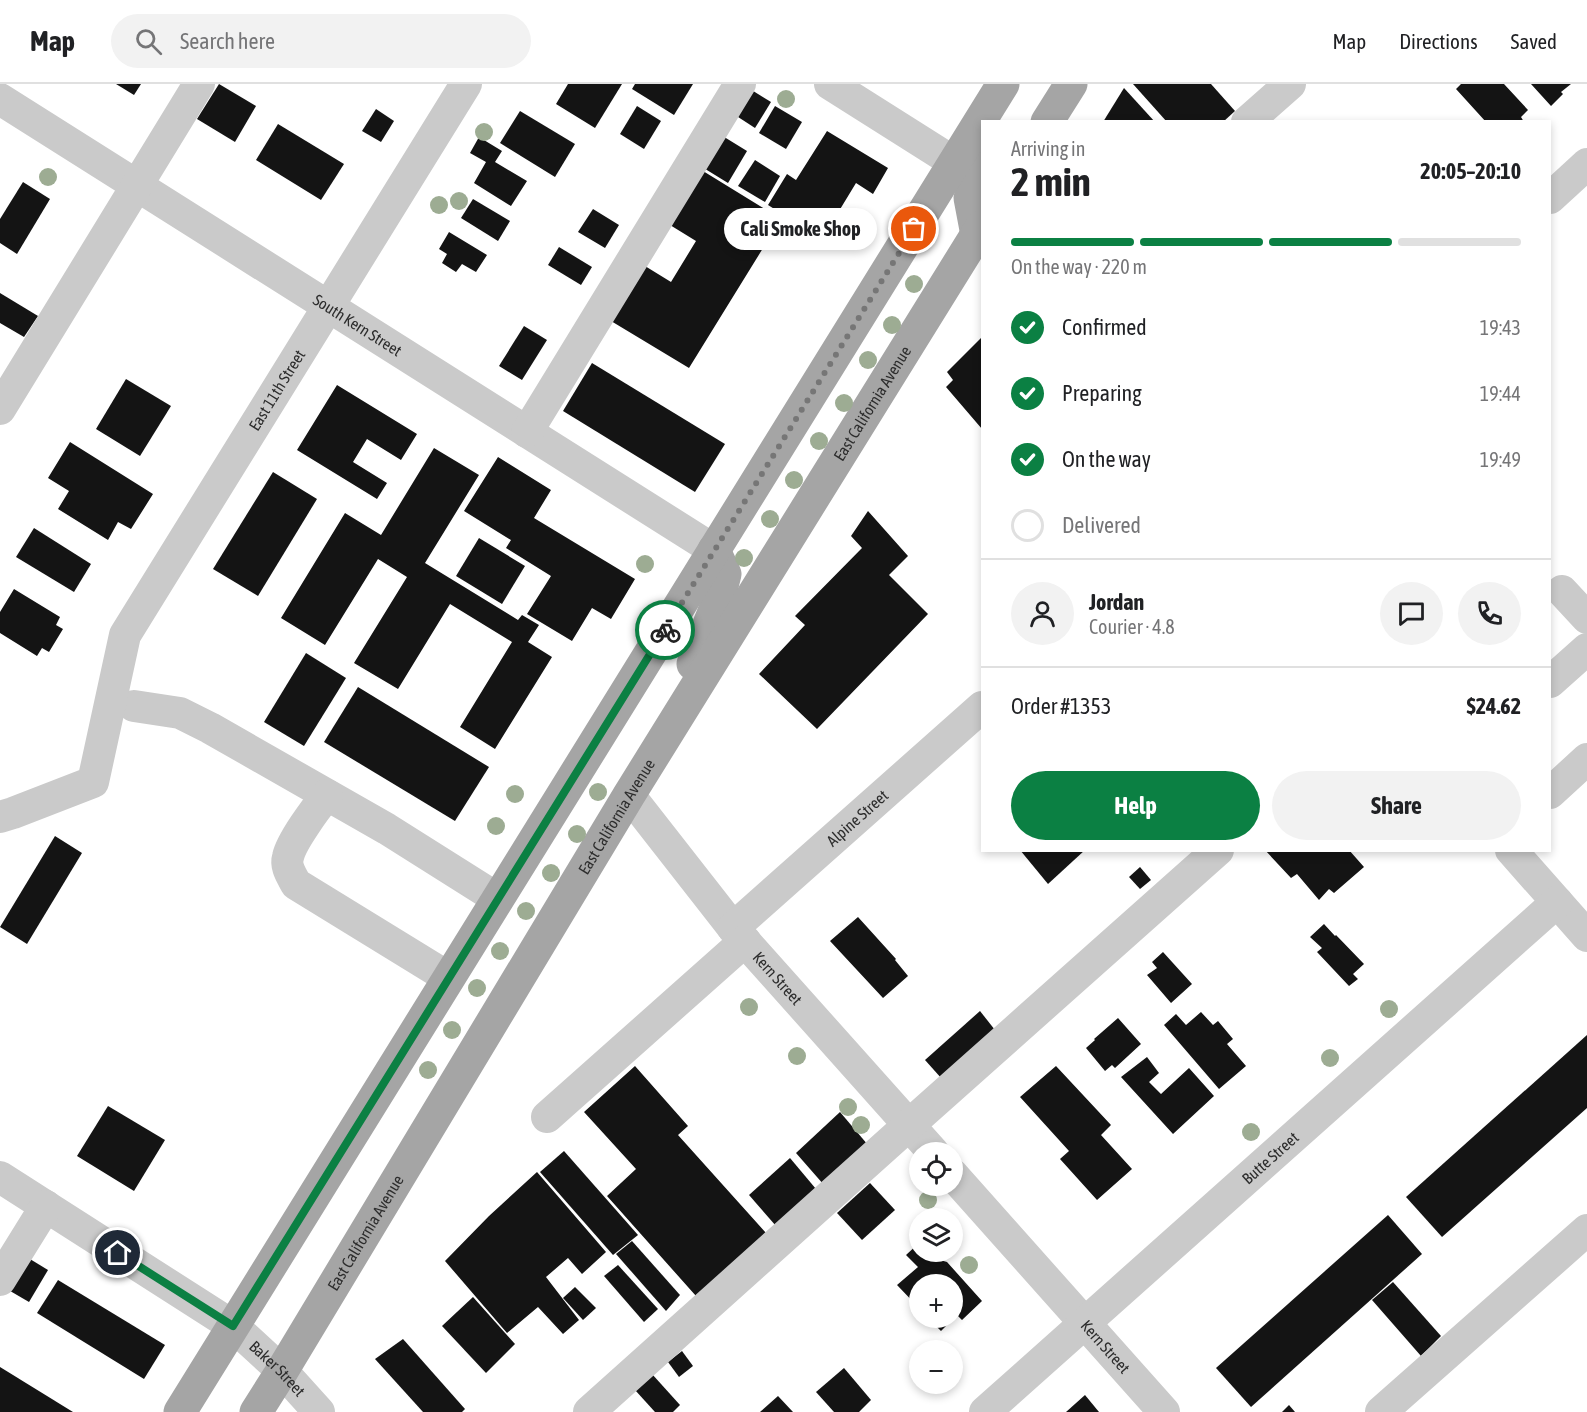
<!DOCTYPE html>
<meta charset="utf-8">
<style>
body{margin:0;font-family:"Asap Condensed",sans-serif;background:#f2f2f2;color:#202124;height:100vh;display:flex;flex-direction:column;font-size:22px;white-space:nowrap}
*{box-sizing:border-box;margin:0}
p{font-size:20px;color:#757577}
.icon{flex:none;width:33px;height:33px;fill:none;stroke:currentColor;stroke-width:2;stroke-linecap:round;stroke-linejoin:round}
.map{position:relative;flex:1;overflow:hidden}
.details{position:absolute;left:981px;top:36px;width:570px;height:732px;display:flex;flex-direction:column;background:#fff;border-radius:0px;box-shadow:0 3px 9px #0003}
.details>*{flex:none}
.tools{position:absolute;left:909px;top:1058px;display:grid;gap:12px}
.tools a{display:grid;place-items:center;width:54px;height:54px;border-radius:50%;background:#fff;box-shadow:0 3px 9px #0003;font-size:30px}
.pin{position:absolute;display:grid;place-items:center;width:51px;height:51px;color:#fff;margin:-26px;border:3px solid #fff;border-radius:50%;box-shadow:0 2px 6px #0007}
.courier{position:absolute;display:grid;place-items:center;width:60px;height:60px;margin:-30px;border:4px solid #0b8043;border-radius:50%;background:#fff;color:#222;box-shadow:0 2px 8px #0007}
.bubble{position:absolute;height:42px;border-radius:21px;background:#fff;box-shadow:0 3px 9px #0003;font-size:20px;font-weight:700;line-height:42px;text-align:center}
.headline em{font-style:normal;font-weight:700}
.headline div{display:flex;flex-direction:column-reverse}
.headline{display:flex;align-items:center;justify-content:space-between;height:102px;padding:0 30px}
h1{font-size:39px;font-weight:700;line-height:45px}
.bar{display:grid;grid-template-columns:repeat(4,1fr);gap:9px 6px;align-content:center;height:72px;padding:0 30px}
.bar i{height:8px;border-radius:4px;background:#e0e0e0}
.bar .active{background:#0b8043}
.bar p{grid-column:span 4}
.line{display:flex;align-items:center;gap:15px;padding:0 30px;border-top:2px solid #e0e0e0}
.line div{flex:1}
.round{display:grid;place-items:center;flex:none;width:63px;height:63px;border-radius:32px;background:#f2f2f2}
ol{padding:0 30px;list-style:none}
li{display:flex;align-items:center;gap:18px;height:66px}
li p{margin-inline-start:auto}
li .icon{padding:6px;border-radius:50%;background:#0b8043;color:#fff;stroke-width:4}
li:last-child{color:#757577}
li i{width:33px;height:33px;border:3px solid #e0e0e0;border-radius:50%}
.primary-button{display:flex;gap:12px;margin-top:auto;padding:12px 30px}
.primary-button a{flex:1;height:69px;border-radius:36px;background:#0b8043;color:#fff;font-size:24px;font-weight:700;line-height:69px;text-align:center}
.primary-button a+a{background:#f2f2f2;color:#202124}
header{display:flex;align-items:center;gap:36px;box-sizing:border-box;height:84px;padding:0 30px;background:#fff;border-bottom:2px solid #e0e0e0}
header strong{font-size:28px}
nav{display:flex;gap:33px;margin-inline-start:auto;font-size:21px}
.search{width:420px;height:54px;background:#f2f2f2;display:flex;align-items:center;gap:15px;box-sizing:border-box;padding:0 21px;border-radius:33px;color:#757577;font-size:22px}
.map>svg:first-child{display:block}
.building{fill:#141414}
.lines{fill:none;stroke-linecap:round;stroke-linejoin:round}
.minor{stroke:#cacaca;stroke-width:32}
.major{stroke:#a5a5a5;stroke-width:33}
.tree{fill:#9dac93}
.done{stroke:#767676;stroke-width:6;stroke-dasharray:0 10.8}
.route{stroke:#0b8043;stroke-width:8}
.labels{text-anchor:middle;stroke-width:6;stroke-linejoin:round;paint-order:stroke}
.street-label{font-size:16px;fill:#2d2d2d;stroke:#fff}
</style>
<header>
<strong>Map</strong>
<div class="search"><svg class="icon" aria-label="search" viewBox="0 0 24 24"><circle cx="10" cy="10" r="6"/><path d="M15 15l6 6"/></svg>Search here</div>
<nav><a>Map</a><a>Directions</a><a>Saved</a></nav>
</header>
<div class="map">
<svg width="1587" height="1328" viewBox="0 0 1587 1328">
<rect width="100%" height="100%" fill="#fff"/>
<!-- building -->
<g class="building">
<polygon points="116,0 141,0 134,11"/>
<polygon points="219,0 256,22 235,58 197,35"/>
<polygon points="568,0 622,0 595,44 556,20"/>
<polygon points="635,0 693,0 674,31 632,5"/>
<polygon points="1133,0 1211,0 1235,27 1223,38 1167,38"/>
<polygon points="1461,0 1504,0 1528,26 1521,33 1524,38 1486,38 1456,5"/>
<polygon points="1531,0 1571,0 1561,8 1563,10 1551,22"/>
<polygon points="1124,4 1155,38 1103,38"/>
<polygon points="750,5 771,18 755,44 735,31"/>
<polygon points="637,22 661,37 644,65 620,50"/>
<polygon points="775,22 802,38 786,65 759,49"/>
<polygon points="376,25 394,37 381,58 362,47"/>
<polygon points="520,27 575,60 555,93 500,59"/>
<polygon points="278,40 344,80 321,116 256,76"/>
<polygon points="827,47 888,84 873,110 856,99 822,155 768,121 787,90 796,96"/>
<polygon points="721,51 747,67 728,99 702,83"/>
<polygon points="479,53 502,67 495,78 527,97 511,122 474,99 486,78 470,69"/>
<polygon points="755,76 780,92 765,118 738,102"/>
<polygon points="703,87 781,135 689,284 611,237 645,182 671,198 696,157 670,141"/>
<polygon points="23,98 50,115 17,170 0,159 0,135"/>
<polygon points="473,115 510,137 498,157 461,134"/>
<polygon points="593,125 619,141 605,164 578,148"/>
<polygon points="449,148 487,171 476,188 462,180 456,188 442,179 447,170 439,165"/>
<polygon points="559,163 592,183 581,201 548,181"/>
<polygon points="0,209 38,232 24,253 0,239"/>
<polygon points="524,242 547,256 522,296 499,282"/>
<polygon points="982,253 982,345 946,303 953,296 947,288"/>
<polygon points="592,279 725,360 695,408 563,327"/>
<polygon points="126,295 171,322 140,372 96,345"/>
<polygon points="337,301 417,350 401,376 367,355 353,378 387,399 377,415 297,366"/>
<polygon points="70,358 153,410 131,445 118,438 108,456 58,425 69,407 48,394"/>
<polygon points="434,364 479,391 425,479 518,536 522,531 539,541 528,558 552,573 495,665 460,643 512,558 450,520 398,605 354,579 407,493 378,475 325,561 281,534 345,429 381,451"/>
<polygon points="498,373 551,406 534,434 635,495 611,535 592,524 572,557 527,530 551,492 506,464 511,456 464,427"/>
<polygon points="273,388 317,415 258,512 213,485"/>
<polygon points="868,427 908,472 889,491 928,530 817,645 759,590 805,541 795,532 862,464 851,452"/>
<polygon points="34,444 91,480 74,508 16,473"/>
<polygon points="479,454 525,482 502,520 456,492"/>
<polygon points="14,505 60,533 56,541 63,545 49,568 42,564 37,572 0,549 0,528"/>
<polygon points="306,569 346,594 304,662 264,638"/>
<polygon points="358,603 489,683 455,737 324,658"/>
<polygon points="55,752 82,769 27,860 0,843"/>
<polygon points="1020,766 1085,766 1048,800"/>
<polygon points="1265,766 1349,766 1364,783 1334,809 1329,805 1319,816 1297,790 1291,794"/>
<polygon points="1140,783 1151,796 1140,805 1129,793"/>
<polygon points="858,833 896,875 895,876 908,892 883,914 830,857"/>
<polygon points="1324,840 1335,852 1336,851 1364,880 1353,890 1358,895 1349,902 1317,868 1322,864 1310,853"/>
<polygon points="1163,868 1192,900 1171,919 1147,891 1157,884 1152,878"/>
<polygon points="980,927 995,946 942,995 925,976"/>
<polygon points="1201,928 1213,941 1218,937 1233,955 1227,960 1246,982 1219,1005 1164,941 1176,930 1186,941"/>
<polygon points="1118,934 1141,960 1115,984 1112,981 1105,987 1086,964 1095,956 1094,955"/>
<polygon points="1587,951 1587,1024 1442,1153 1406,1113"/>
<polygon points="1147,973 1159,989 1149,998 1161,1010 1189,984 1214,1012 1173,1050 1121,993"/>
<polygon points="635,982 688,1042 678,1051 766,1149 696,1212 607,1112 636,1085 584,1028"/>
<polygon points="1056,982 1111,1041 1101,1051 1132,1085 1097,1116 1060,1075 1069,1067 1020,1013"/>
<polygon points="108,1022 165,1056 134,1107 77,1072"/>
<polygon points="840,1028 868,1061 824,1101 796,1069"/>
<polygon points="564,1067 638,1151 613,1171 540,1088"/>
<polygon points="790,1074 816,1105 776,1142 749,1111"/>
<polygon points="537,1088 606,1168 582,1190 568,1174 546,1193 579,1236 563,1250 538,1223 507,1249 445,1177 489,1132"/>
<polygon points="870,1099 895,1126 862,1156 837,1129"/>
<polygon points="1388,1131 1422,1170 1251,1323 1216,1284"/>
<polygon points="632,1157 680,1211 666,1227 616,1170"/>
<polygon points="920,1158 920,1167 931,1167 940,1176 947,1178 982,1217 962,1236 957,1231 941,1247 927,1233 952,1233 952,1200 920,1200 920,1225 897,1201 918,1183 906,1171"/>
<polygon points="25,1172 48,1186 29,1218 5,1204"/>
<polygon points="618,1181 658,1225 644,1238 604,1192"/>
<polygon points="58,1196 165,1261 144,1295 37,1229"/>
<polygon points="1393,1198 1441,1252 1421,1272 1372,1216"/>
<polygon points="575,1203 596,1224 583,1236 563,1214"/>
<polygon points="473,1213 515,1260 486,1289 442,1242"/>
<polygon points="403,1255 465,1325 462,1328 423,1328 375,1275"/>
<polygon points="682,1267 693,1282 679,1293 668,1278"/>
<polygon points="0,1283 73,1328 0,1328"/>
<polygon points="844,1284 871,1316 859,1328 834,1328 816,1308"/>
<polygon points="652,1290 680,1321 673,1328 655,1328 635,1306"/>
<polygon points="1085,1311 1099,1328 1066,1328"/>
<polygon points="778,1312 793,1328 760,1328"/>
<polygon points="1289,1321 1295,1328 1282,1328"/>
</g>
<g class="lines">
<!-- minor -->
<g class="minor">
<polyline points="830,0 955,79"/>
<path id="s1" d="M0,15L714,466"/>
<polyline points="1247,38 1290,0"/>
<polyline points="1550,114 1587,80"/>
<polyline points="0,325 199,0"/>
<polyline points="527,348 740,0"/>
<polyline points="1562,507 1587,534"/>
<polyline points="1550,598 1587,565"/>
<polyline points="134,622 180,629 210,644 387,745 498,815"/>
<polyline points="1550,709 1587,675"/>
<path d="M327,711C316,724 291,758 288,773C285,783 292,792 296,800L449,894"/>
<path id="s2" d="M629,711L733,844L933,1068"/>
<path id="s3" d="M0,733L13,729L93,698L125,551L466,0"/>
<polyline points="1511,766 1587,852"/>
<path id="s4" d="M733,844L982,623"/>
<polyline points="547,1033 745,857"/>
<path id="s5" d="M952,1090L1164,1328"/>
<path id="s6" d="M0,1093L233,1242L282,1287L319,1328"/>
<polyline points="0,1196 46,1122"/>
<polyline points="589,1328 909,1041 1218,766"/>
<path id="s7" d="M985,1328L1557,818"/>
<polyline points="1381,1328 1587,1146"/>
</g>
<!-- major -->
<g class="major">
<polyline points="1047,38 1071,0"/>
<polyline points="977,151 970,114 982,77"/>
<polyline points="693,580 718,518 725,490 714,466"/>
<polyline points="180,1328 1003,0"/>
<path id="s8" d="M256,1328L282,1287L629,711L982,142"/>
</g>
</g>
<!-- trees -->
<g class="tree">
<circle cx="786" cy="15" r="9"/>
<circle cx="484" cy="48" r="9"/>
<circle cx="48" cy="93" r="9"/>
<circle cx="459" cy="117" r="9"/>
<circle cx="439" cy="121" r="9"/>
<circle cx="914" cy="200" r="9"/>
<circle cx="892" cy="241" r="9"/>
<circle cx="868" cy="276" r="9"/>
<circle cx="844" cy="319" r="9"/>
<circle cx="819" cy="357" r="9"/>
<circle cx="794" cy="396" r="9"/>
<circle cx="770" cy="435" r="9"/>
<circle cx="744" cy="474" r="9"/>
<circle cx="645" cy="480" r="9"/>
<circle cx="598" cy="708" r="9"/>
<circle cx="515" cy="710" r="9"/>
<circle cx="496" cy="742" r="9"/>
<circle cx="577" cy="750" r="9"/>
<circle cx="551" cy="789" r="9"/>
<circle cx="526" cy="827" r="9"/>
<circle cx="500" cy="867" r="9"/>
<circle cx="477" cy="904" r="9"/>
<circle cx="749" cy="923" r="9"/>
<circle cx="1389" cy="925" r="9"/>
<circle cx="452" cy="946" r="9"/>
<circle cx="797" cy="972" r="9"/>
<circle cx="1330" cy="974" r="9"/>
<circle cx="428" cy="986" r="9"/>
<circle cx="848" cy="1023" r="9"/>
<circle cx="861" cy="1041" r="9"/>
<circle cx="1251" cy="1048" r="9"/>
<circle cx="928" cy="1116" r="9"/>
<circle cx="969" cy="1181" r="9"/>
</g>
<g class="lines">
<!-- done -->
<polyline class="done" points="665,546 914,145"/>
<!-- route -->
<polyline class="route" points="118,1169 233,1242 665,546"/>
</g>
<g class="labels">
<!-- street labels -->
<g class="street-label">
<text dy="6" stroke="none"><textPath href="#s1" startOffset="423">South Kern Street</textPath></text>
<text dy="6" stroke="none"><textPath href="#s3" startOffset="538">East 11th Street</textPath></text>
<text dy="6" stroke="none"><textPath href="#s8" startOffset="1182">East California Avenue</textPath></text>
<text dy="6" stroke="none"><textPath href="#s8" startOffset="696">East California Avenue</textPath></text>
<text dy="6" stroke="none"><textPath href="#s4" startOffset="166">Alpine Street</textPath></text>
<text dy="6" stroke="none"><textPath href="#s2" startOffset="236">Kern Street</textPath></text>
<text dy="6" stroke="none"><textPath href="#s7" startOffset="382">Butte Street</textPath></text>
<text dy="6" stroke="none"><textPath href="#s8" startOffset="210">East California Avenue</textPath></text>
<text dy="6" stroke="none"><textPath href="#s5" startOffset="231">Kern Street</textPath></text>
<text dy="6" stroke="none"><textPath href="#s6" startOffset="338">Baker Street</textPath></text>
</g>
</g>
</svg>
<div class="tools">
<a><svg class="icon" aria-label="locate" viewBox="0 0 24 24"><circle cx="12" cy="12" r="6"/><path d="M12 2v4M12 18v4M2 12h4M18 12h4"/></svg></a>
<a><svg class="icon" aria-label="layers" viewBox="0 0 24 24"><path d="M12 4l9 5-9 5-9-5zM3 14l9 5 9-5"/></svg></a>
<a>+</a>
<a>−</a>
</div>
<div class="pin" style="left:914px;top:145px;background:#ea580c"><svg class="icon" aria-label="bag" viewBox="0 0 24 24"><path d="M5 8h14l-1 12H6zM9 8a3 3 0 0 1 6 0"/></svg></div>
<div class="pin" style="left:118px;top:1169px;background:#1f2937"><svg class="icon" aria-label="home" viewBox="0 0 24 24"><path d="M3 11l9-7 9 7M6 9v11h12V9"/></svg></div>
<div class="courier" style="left:665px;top:546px"><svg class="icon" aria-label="bike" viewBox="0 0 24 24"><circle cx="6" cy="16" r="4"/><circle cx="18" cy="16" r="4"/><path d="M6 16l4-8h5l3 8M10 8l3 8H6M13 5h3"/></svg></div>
<div class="bubble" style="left:724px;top:124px;width:153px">Cali Smoke Shop</div>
<section class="details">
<div class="headline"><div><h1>2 min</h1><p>Arriving in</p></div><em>20:05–20:10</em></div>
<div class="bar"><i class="active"></i><i class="active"></i><i class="active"></i><i></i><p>On the way · 220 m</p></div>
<ol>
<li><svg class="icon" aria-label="check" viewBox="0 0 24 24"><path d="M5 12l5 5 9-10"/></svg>Confirmed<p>19:43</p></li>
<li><svg class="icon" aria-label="check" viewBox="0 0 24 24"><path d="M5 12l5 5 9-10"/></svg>Preparing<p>19:44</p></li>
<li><svg class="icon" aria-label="check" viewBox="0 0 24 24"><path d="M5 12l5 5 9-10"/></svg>On the way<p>19:49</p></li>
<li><i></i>Delivered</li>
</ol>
<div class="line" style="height:108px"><a class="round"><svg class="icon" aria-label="person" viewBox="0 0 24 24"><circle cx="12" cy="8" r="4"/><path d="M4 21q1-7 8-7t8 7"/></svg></a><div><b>Jordan</b><p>Courier · 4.8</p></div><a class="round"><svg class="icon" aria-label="chat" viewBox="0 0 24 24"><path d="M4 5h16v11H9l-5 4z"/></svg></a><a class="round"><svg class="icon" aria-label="phone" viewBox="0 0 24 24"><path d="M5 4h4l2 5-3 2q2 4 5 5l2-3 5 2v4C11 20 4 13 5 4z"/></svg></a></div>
<div class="line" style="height:78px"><div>Order #1353</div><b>$24.62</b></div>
<div class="primary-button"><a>Help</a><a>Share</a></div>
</section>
</div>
